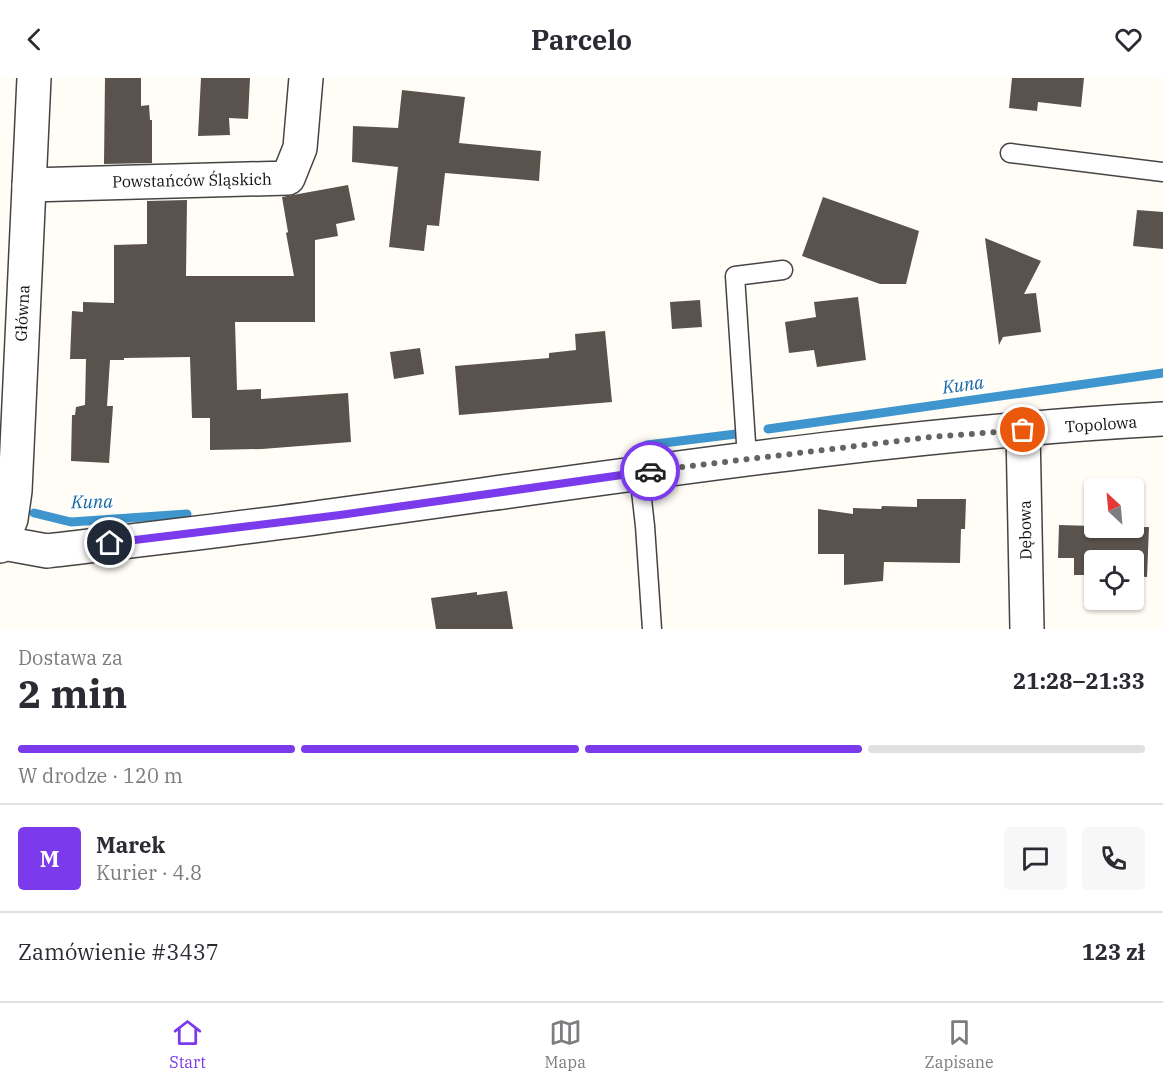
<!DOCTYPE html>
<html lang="pl">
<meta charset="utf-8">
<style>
body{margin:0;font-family:"IBM Plex Serif",serif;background:#f7f7f7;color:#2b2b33;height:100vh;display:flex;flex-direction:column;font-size:22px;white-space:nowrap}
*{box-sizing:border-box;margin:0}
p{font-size:20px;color:#7c7c81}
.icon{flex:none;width:33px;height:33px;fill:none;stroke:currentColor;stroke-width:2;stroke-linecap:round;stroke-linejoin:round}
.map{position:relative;height:551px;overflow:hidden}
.sheet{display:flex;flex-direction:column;background:#fff;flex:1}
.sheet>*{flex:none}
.needle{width:39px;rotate:334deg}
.buttons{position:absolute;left:1084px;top:400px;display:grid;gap:12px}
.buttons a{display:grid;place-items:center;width:60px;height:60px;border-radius:6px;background:#fff;box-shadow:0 2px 4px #0004;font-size:30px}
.pin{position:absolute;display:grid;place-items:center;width:51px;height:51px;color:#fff;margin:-26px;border:3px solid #fff;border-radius:50%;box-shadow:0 2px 6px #0007}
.courier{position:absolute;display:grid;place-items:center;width:60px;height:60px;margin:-30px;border:4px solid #7c3aed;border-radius:50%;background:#fff;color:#222;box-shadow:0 2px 8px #0007}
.summary em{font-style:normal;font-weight:700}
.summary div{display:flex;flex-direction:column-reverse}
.summary{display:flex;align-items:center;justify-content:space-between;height:102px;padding:0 18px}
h1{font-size:39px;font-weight:700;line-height:45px}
.bar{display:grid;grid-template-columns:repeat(4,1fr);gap:9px 6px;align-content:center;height:72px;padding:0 18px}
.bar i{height:8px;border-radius:4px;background:#e1e1e2}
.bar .current{background:#7c3aed}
.bar p{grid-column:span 4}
.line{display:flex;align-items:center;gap:15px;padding:0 18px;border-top:2px solid #e1e1e2}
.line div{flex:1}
.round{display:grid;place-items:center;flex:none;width:63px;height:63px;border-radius:6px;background:#f7f7f7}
header{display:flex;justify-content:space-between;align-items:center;height:78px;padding:0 18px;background:#fff;font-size:27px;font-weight:700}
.dock{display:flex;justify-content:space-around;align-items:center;height:84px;border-top:2px solid #e1e1e2;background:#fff;font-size:16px;color:#7c7c81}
.dock a{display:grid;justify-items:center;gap:3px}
.dock .current{color:#7c3aed}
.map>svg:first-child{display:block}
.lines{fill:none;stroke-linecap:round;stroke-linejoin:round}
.stream{stroke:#3f96cf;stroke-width:9}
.building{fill:#5a524d}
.service-casing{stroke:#444;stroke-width:21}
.minor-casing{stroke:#444;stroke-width:36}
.tertiary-casing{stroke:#444;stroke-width:36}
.service{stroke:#fff;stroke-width:18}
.minor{stroke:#fff;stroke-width:33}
.tertiary{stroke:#fff;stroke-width:33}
.done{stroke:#646461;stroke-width:6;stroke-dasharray:0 10.8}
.route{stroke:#7c3aed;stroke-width:8}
.labels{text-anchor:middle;stroke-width:6;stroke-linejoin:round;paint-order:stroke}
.street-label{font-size:16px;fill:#111;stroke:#fff}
.water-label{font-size:18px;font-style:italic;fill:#1768a6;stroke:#fff}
</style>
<header><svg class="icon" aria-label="back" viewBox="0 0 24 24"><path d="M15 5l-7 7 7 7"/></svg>Parcelo<svg class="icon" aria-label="heart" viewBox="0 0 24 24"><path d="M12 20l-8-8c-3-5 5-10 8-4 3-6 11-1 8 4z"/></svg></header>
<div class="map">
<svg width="1163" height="551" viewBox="0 0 1163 551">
<rect width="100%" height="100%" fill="#fffdf5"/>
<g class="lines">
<!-- stream -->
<g class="stream">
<polyline points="768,351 1163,295"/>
<polyline points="647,367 736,356"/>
<polyline points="34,435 71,444 187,436"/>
</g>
</g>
<!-- building -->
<g class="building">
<polygon points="105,0 141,0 141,28 149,27 150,42 152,42 152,85 104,86"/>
<polygon points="201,0 250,0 248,41 229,40 230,57 198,58"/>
<polygon points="1012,0 1084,0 1081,29 1038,24 1037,33 1009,30"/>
<polygon points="402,12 465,19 459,65 541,73 539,103 445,95 439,148 427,147 424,173 389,169 398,89 352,84 353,48 398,50"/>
<polygon points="348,107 355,142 336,146 338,158 315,162 315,244 235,244 237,312 261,311 261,321 348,315 351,364 262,371 210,372 210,340 192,340 190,279 124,280 124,282 110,282 107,328 113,328 109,385 71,383 72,337 75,337 76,329 85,327 86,281 70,281 72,233 83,234 83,224 114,225 114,167 147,166 147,123 187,122 186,198 294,198 286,155 288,154 282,119"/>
<polygon points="823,119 919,153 906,206 880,206 802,178"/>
<polygon points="1137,132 1163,134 1163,171 1133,168"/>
<polygon points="985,160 1041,183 1024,216 1036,215 1041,254 1003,259 999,267"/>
<polygon points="858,219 866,282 817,289 814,272 789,275 785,244 816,239 814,224"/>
<polygon points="700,222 702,249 672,251 670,224"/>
<polygon points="605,253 612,324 459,337 455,288 549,280 549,275 576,272 575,256"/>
<polygon points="420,270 424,296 394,301 390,274"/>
<polygon points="917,421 966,421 965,451 961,451 960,485 884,484 883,503 844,507 844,476 818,476 818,431 853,436 853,430 881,431 882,428 917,429"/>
<polygon points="1059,447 1095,448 1095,450 1149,449 1147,499 1134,498 1134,483 1095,483 1095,497 1074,497 1074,480 1058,480"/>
<polygon points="507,513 513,551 436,551 431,520 477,514 477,517"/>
</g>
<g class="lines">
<defs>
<g id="service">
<polyline points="1010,75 1163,94"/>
<polyline points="747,380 735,198 783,192"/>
<polyline points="639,395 645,448 652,551"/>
</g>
<g id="minor">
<polyline points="29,107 288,100 300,70 306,0"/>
<polyline points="1023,352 1027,551"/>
<path d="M3,465L47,473C146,461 245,450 344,436C616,399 888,356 1163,341"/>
</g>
<polyline id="tertiary" points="0,468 11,441 15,413 34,0"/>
</defs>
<!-- service casing -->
<use href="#service" class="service-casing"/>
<!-- minor casing -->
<use href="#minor" class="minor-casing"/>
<!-- tertiary casing -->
<use href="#tertiary" class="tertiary-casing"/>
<!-- service -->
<use href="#service" class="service"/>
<!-- minor -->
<use href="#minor" class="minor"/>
<!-- tertiary -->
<use href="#tertiary" class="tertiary"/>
</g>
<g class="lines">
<!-- done -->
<polyline class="done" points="650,393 931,359 1023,352"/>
<!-- route -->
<polyline class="route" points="110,465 340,437 650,393"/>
</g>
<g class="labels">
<!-- street labels -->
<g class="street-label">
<text transform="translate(192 102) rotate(-1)" y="6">Powstańców Śląskich</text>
<text transform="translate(22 235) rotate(-87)" y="6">Główna</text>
<text transform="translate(1101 346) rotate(-4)" y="6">Topolowa</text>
<text transform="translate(1025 452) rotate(-91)" y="6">Dębowa</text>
</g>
<!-- water labels -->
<g class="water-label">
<text transform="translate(963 307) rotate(-8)" y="6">Kuna</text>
<text transform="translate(92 424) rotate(-1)" y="6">Kuna</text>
</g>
</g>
</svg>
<div class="buttons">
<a><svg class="needle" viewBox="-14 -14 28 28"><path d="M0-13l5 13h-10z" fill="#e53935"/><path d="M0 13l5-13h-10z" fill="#7c7c81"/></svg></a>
<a><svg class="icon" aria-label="locate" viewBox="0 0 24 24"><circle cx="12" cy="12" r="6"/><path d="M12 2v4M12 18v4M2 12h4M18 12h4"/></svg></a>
</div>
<div class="pin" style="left:1023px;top:352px;background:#ea580c"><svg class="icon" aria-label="bag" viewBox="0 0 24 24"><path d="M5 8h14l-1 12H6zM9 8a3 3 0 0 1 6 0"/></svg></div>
<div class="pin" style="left:110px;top:465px;background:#1f2937"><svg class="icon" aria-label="home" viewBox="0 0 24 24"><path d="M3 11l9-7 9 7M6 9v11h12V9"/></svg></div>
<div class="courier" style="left:650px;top:393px"><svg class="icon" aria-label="car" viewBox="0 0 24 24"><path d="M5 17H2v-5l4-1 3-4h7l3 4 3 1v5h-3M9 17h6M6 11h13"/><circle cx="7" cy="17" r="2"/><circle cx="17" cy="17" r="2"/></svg></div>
</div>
<section class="sheet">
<div class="summary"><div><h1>2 min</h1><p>Dostawa za</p></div><em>21:28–21:33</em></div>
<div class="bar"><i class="current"></i><i class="current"></i><i class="current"></i><i></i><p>W drodze · 120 m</p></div>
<div class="line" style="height:108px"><b class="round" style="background:#7c3aed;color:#fff">M</b><div><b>Marek</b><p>Kurier · 4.8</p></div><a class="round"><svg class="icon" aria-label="chat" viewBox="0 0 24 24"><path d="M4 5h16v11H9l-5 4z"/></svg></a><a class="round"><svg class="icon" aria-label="phone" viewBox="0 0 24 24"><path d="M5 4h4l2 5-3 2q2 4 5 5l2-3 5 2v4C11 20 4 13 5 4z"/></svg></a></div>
<div class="line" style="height:78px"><div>Zamówienie #3437</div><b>123 zł</b></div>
</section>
<nav class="dock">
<a class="current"><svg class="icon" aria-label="home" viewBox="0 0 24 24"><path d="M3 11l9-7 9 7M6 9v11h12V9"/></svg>Start</a>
<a><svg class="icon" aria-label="map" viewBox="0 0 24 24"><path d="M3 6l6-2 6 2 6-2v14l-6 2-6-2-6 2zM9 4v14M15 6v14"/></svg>Mapa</a>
<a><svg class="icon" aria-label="saved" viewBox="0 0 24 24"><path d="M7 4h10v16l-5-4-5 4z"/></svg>Zapisane</a>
</nav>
